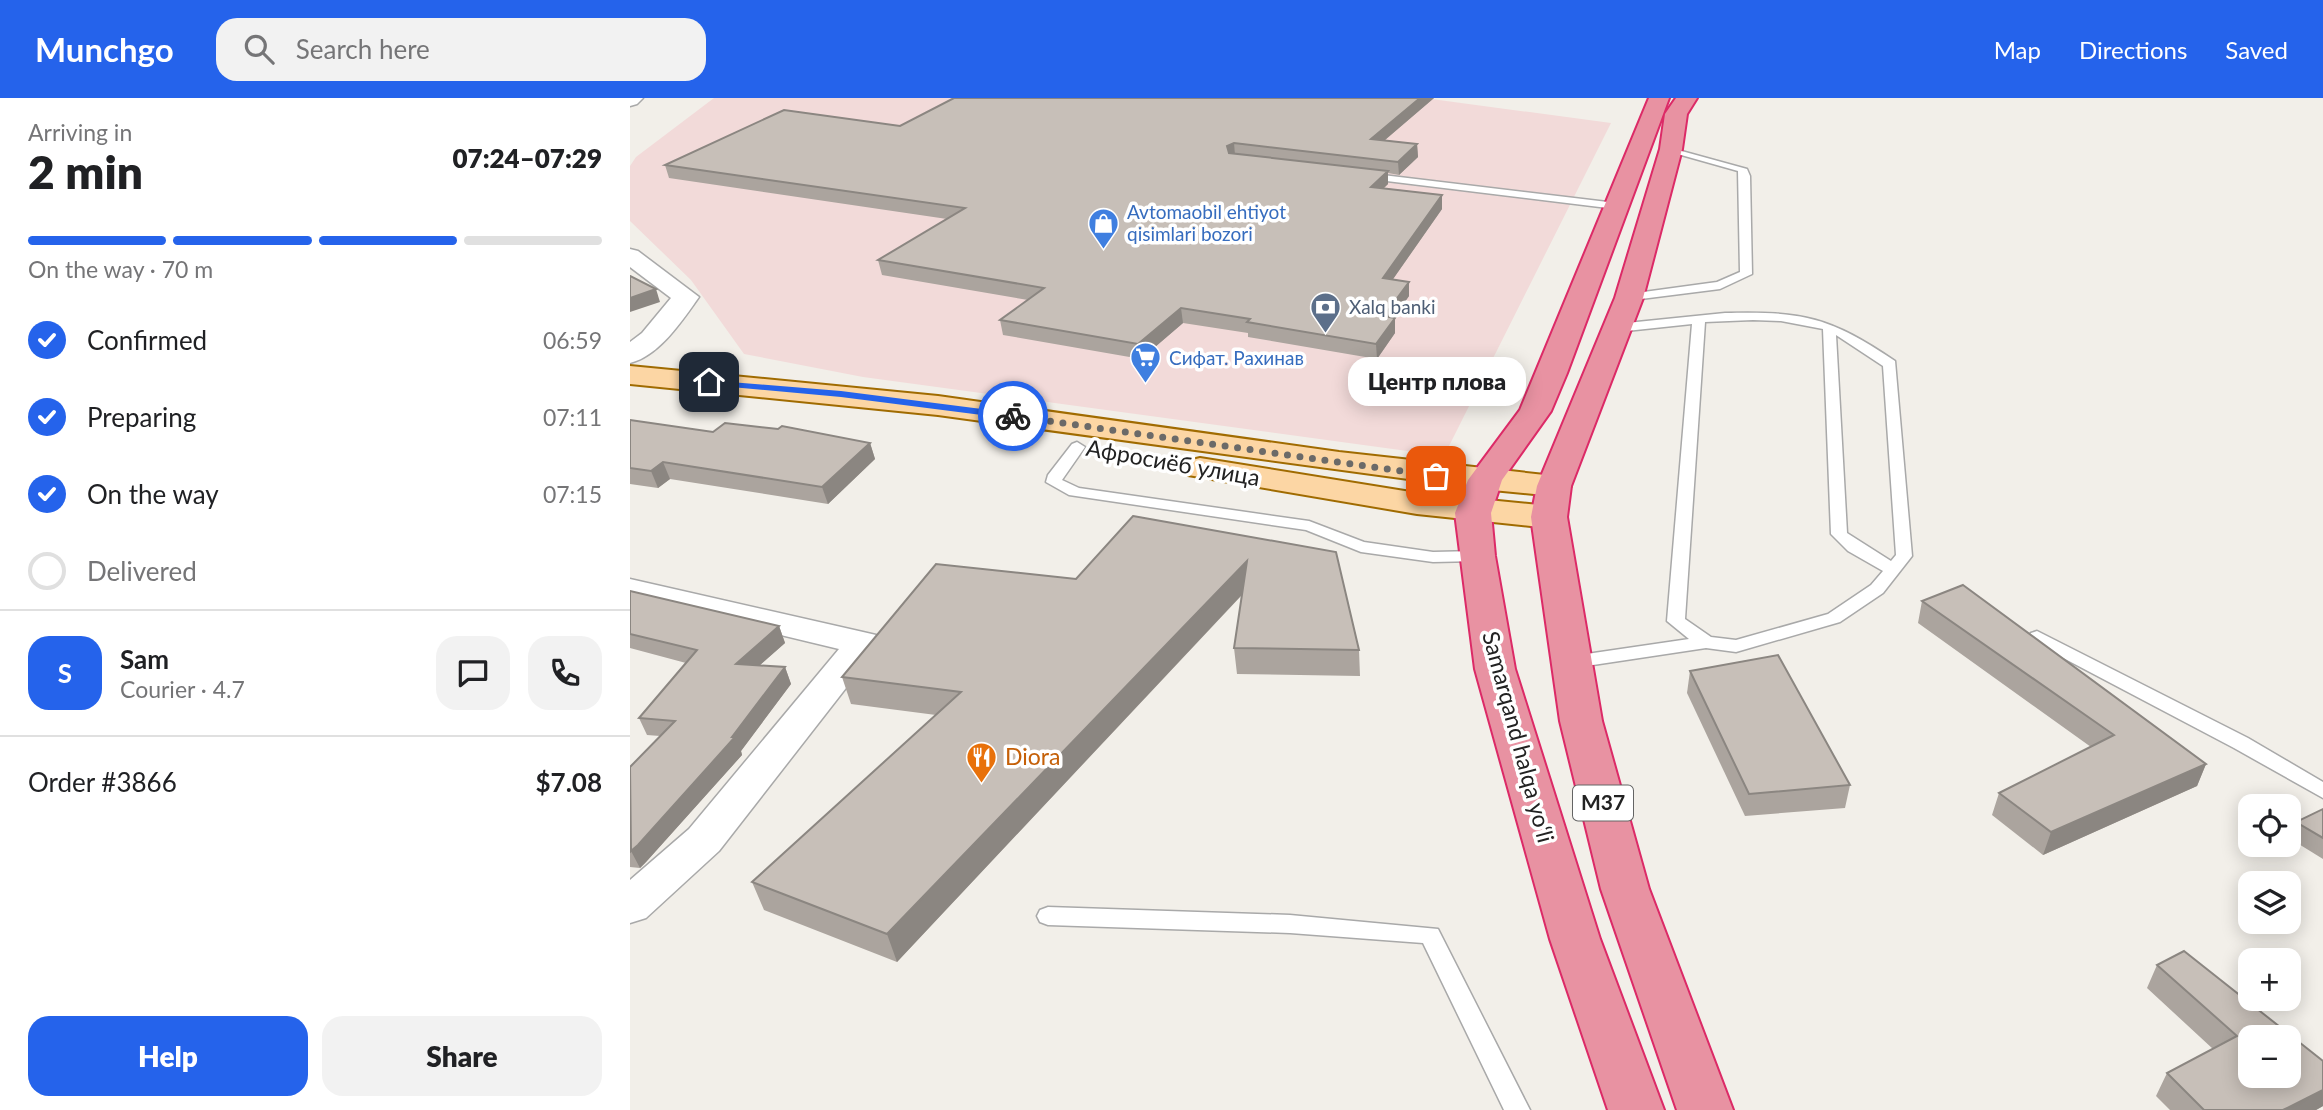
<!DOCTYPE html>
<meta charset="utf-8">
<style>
body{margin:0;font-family:Lato,sans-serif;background:#f2f2f2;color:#202124;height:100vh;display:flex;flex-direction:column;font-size:26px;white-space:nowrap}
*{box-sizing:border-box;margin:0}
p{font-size:23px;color:#757577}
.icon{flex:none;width:38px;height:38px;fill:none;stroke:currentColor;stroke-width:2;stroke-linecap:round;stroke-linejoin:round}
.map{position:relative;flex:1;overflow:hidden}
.panel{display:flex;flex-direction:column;background:#fff;width:630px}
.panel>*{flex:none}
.fabs{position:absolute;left:1608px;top:696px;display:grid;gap:14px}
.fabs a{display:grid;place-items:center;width:63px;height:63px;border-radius:14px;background:#fff;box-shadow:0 4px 18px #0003;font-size:35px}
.pin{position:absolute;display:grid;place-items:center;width:60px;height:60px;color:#fff;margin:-30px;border-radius:14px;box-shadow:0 4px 10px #0006}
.courier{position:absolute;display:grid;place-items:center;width:70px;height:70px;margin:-35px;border:5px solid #2563eb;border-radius:50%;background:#fff;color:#222;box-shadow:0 2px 9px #0007}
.bubble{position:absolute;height:49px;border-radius:21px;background:#fff;box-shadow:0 4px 18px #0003;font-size:23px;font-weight:800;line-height:49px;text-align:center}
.headline em{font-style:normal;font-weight:800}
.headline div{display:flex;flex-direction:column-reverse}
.headline{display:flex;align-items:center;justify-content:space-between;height:119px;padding:0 28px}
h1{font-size:46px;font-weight:800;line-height:52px}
.bar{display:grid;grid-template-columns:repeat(4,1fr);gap:10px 7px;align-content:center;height:84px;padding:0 28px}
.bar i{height:9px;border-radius:5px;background:#e0e0e0}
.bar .active{background:#2563eb}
.bar p{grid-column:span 4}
.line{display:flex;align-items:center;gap:18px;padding:0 28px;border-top:2px solid #e0e0e0}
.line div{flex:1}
.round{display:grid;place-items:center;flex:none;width:74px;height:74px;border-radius:21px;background:#f2f2f2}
ol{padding:0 28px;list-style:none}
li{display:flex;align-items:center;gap:21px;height:77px}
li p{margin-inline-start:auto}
li .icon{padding:7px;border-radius:50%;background:#2563eb;color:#fff;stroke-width:4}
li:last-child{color:#757577}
li i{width:38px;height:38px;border:4px solid #e0e0e0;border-radius:50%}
.button{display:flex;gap:14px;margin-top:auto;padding:14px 28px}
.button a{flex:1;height:80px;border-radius:21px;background:#2563eb;color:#fff;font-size:28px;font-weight:800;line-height:80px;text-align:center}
.button a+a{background:#f2f2f2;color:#202124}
header{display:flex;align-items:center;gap:42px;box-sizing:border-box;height:98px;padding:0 35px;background:#2563eb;color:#fff}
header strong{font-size:33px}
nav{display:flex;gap:38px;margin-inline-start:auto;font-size:24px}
.search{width:490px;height:63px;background:#f2f2f2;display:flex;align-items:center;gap:18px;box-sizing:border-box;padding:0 24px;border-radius:21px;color:#757577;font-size:26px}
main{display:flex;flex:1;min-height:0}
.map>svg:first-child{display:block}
.commercial{fill:#f2dad9}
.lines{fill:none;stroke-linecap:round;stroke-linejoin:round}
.lane-casing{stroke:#a9a9a9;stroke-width:3}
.street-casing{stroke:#a9a9a9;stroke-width:3}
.primary-casing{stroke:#a06b00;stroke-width:4}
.highway-casing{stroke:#dc2a67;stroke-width:4}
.lane{fill:#fff;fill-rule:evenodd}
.street{fill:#fff;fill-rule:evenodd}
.primary{fill:#fcd6a4;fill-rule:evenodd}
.highway{fill:#e892a2;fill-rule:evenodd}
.wall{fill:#aba49e}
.shaded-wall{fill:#8b8681}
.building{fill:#c7bfb8;stroke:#8b8681;stroke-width:2;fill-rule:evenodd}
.route{fill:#2563eb}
.done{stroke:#6b6a68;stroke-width:7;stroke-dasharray:0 12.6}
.labels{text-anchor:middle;stroke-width:7;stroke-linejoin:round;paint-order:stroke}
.far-shop-label{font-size:19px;fill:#366cbe;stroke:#fff;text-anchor:start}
.far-service-label{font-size:19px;fill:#4e5e75;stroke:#fff;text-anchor:start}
.shield{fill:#fff;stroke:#646464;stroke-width:2}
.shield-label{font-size:21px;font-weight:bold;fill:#222}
.street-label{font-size:23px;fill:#222;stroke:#fff}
.food-label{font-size:23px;fill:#c56008;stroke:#fff;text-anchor:start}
</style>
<header>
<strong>Munchgo</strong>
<div class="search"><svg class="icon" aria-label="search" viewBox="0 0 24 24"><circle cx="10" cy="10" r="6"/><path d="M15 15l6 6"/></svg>Search here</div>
<nav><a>Map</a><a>Directions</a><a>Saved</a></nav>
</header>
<main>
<section class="panel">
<div class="headline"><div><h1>2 min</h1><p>Arriving in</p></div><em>07:24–07:29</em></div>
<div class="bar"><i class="active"></i><i class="active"></i><i class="active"></i><i></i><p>On the way · 70 m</p></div>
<ol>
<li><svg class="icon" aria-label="check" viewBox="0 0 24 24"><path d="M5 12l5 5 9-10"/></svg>Confirmed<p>06:59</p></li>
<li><svg class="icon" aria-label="check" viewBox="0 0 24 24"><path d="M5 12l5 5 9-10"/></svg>Preparing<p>07:11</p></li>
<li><svg class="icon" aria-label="check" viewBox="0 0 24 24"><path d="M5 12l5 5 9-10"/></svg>On the way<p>07:15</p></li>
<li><i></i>Delivered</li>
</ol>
<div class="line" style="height:126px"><b class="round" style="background:#2563eb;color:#fff">S</b><div><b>Sam</b><p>Courier · 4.7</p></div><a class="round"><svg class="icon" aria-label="chat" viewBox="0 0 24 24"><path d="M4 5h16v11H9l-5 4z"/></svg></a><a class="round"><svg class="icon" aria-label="phone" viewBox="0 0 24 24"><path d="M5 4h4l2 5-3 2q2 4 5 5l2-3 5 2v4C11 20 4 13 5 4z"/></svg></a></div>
<div class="line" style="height:91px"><div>Order #3866</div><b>$7.08</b></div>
<div class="button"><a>Help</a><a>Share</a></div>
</section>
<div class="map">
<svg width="1693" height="1012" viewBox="0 0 1693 1012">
<rect width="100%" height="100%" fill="#f2efe9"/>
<!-- commercial -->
<polygon class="commercial" points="84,0 794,0 981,25 814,358 233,279 114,256 61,182 0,123 0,68 6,59"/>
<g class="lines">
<defs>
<g id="lane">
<polygon points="1037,49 1117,71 1120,78 1122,176 1090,191 995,203 995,197 999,196 1087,184 1110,174 1108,73 1037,53"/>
<polygon points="736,75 986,105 992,108 986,111 732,80 731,78"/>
<path d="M1095,215C1173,213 1200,219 1265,263L1282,458L1253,495L1210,524L1106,554L1076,550L943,570L936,568L934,564L936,560L943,558L1059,541L1037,523L1062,226L987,234L980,230L987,226ZM1123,222L1151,223L1193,231L1201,436L1218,453L1253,473L1241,487L1198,516L1106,542L1081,539L1055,521L1075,224ZM1206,237L1253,268L1266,457L1261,463L1217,435Z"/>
<polygon points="447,344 455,349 432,382 449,390 679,423 734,444 803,454 847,453 855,458 847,463 803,464 731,454 676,432 439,397 416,384 418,377 442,346"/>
<polygon points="1407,533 1618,640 1693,684 1693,700 1604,650 1401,543 1398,539 1401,535"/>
<polygon points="418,809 660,817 808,831 900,1012 874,1012 793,845 660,835 418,827 410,824 407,818 410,812"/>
</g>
<g id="street">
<polygon points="0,0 13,0 7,6 0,8"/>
<path d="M0,151L8,153L69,199C52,223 29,258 0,265V244L12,235L41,200L0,169Z"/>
<polygon points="0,481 233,534 246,537 251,545 89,753 16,820 0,825 0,782 59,731 209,551 0,501"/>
</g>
<g id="primary">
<polygon points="0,268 308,298 709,354 924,378 936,381 941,388 936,395 924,398 852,391 308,317 0,286"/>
<polygon points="570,360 787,395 919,408 932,411 937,419 932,427 919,430 787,416 558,377 553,370 558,363"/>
</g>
<g id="highway">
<polygon points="1019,0 1039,0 937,275 921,313 872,382 861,415 865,458 885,571 970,841 1034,1012 978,1012 920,841 845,571 825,415 838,382 890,312"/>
<polygon points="1046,0 1067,0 1057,16 1052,51 1013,200 941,388 937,419 972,623 1019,791 1103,1012 1047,1012 971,791 930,623 901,419 907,388 985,200 1030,51 1035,16"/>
</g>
</defs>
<!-- lane casing -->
<use href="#lane" class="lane-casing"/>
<!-- street casing -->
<use href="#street" class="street-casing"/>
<!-- primary casing -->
<use href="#primary" class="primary-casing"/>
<!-- highway casing -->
<use href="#highway" class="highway-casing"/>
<!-- lane -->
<use href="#lane" class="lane"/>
<!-- street -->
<use href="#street" class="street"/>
<!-- primary -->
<use href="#primary" class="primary"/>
<!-- highway -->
<use href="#highway" class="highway"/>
</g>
<!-- wall -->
<g class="wall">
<polygon points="324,0 804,0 755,42 787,46 788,59 769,77 758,75 758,86 754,90 812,97 812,111 763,181 779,184 779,198 764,220 765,235 747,261 618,239 618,235 553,225 511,261 373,237 370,222 398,202 252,177 248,162 317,121 39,80 35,67 270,28"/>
<polygon points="0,322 83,334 240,345 245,361 198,406 40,381 28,390 0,386"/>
<polygon points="706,454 729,552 730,578 607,576 604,550 612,497 267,864 134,812 122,784 306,617 221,606 212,579 446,481"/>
<polygon points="0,493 149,528 155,545 130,567 155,569 161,586 111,653 112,657 16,764 10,770 0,769 0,669 30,638 17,637 9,620 56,565 0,550"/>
<polygon points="1292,503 1576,666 1567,688 1413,757 1362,717 1369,695 1461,649 1288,525"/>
<polygon points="1060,573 1220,687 1215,710 1115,718 1057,595"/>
<polygon points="1693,711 1693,761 1659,740 1666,724"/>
<polygon points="1527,867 1693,963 1693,1008 1686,1012 1540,1012 1526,998 1537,975 1583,951 1517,890"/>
</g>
<!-- shaded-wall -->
<g class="shaded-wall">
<polygon points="790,0 804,0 742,53 741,41"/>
<polygon points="604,45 605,57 598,61 597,48"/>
<polygon points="787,46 788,59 769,77 768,64"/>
<polygon points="758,73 758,86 741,102 741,89"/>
<polygon points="812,97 812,111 754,194 753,180"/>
<polygon points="779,184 779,198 754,233 754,218"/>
<polygon points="26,191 30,204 0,214 0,200"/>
<polygon points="551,210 553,225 511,261 508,246"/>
<polygon points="765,220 765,235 747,261 746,246"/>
<polygon points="240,345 245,361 198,406 192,389"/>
<polygon points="33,364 40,381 28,390 21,373"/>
<polygon points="617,463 620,488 267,864 257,836"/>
<polygon points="149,528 155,545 112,583 106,566"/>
<polygon points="155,569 161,586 111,653 112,657 16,764 10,770 1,753 102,639"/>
<polygon points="1576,666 1567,688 1413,757 1421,734"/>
<polygon points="1693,992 1693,1008 1686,1012 1653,1012"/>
</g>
<!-- building -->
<g class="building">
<polygon points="324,0 790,0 741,41 787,46 768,64 604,45 597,48 599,55 758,73 741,89 812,97 753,180 779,184 754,218 765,220 746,246 617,224 620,221 551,210 508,246 370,222 414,190 248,162 335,110 35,67 154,12 270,28"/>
<polygon points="0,178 26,191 0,200"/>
<polygon points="0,322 83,334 95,325 148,331 152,328 240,345 192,389 33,364 21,373 0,370"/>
<polygon points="503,418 706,454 729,552 604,550 617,463 257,836 122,784 331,594 212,579 306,466 446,481"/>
<polygon points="1333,487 1576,666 1421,734 1369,695 1484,637 1292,503"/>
<polygon points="0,493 149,528 106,566 155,569 102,639 105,639 8,747 1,753 0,669 45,623 9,620 67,552 0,536"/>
<polygon points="1148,557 1220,687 1119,696 1060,573"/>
<polygon points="1693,711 1693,740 1666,724"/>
<path d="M1554,853L1693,963V992L1653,1012H1574L1537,975L1607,938L1527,867ZM1620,940H1659V978H1620Z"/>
</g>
<!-- route -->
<polygon class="route" points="76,282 211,293 383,315 388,318 383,321 211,299 79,287 76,286"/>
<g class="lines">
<!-- done -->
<polyline class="done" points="383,318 806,378"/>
</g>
<!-- icons -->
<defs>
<symbol id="shop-pin" viewBox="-11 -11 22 30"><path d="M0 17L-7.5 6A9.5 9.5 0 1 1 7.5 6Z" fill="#3f7fe0" stroke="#fff"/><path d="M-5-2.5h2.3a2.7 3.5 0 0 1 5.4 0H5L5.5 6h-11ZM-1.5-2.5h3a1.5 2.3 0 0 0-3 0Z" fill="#fff"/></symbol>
<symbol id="bank-pin" viewBox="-11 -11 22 30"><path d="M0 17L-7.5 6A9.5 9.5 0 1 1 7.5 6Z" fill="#5c6f8a" stroke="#fff"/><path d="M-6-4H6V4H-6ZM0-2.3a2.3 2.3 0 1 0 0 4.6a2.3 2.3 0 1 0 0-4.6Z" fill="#fff"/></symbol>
<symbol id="supermarket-pin" viewBox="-11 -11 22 30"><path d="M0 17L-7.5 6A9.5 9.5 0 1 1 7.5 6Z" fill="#3f7fe0" stroke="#fff"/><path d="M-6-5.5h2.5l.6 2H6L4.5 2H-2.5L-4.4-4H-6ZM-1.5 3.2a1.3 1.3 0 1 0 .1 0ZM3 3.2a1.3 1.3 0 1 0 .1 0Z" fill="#fff"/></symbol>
<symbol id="restaurant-pin" viewBox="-11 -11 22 30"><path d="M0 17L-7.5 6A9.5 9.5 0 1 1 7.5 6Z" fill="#e8710a" stroke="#fff"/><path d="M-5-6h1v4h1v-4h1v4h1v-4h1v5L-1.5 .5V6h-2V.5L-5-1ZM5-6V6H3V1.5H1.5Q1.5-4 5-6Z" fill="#fff"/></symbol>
</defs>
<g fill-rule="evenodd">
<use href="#shop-pin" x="456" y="108" width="35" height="47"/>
<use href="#bank-pin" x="678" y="192" width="35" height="47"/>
<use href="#supermarket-pin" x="498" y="242" width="35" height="47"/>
<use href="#restaurant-pin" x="334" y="642" width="35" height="47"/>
</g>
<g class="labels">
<!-- far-shop labels -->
<g class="far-shop-label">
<text x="497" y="121">Avtomaobil ehtiyot<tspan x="497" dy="22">qisimlari bozori</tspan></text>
<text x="539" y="267">Сифат. Рахинав</text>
</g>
<!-- far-service labels -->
<g class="far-service-label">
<text x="719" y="216">Xalq banki</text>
</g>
<!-- shield labels -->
<rect class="shield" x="943" y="687.5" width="60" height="35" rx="5"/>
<g class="shield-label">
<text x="973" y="712">M37</text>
</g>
<!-- street labels -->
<g class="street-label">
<text transform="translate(543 365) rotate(10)" y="8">Афросиёб улица</text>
<text transform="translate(888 639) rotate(75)" y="8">Samarqand halqa yoʻli</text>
</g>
<!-- food labels -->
<g class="food-label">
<text x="375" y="667">Diora</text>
</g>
</g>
</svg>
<div class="fabs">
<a><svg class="icon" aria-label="locate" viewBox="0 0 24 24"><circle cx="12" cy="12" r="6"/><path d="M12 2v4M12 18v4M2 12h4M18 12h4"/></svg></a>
<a><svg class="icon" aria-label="layers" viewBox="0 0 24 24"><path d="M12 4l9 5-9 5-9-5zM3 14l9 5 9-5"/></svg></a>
<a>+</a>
<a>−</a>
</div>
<div class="pin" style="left:806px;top:378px;background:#ea580c"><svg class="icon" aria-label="bag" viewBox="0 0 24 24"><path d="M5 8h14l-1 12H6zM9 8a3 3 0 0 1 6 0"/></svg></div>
<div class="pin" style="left:79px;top:284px;background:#1f2937"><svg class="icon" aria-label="home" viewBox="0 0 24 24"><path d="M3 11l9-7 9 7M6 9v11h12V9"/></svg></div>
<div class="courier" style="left:383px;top:318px"><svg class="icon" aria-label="bike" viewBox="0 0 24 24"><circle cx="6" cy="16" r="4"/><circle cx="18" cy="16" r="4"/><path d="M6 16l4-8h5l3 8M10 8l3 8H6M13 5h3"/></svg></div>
<div class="bubble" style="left:718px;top:259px;width:178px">Центр плова</div>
</div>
</main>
